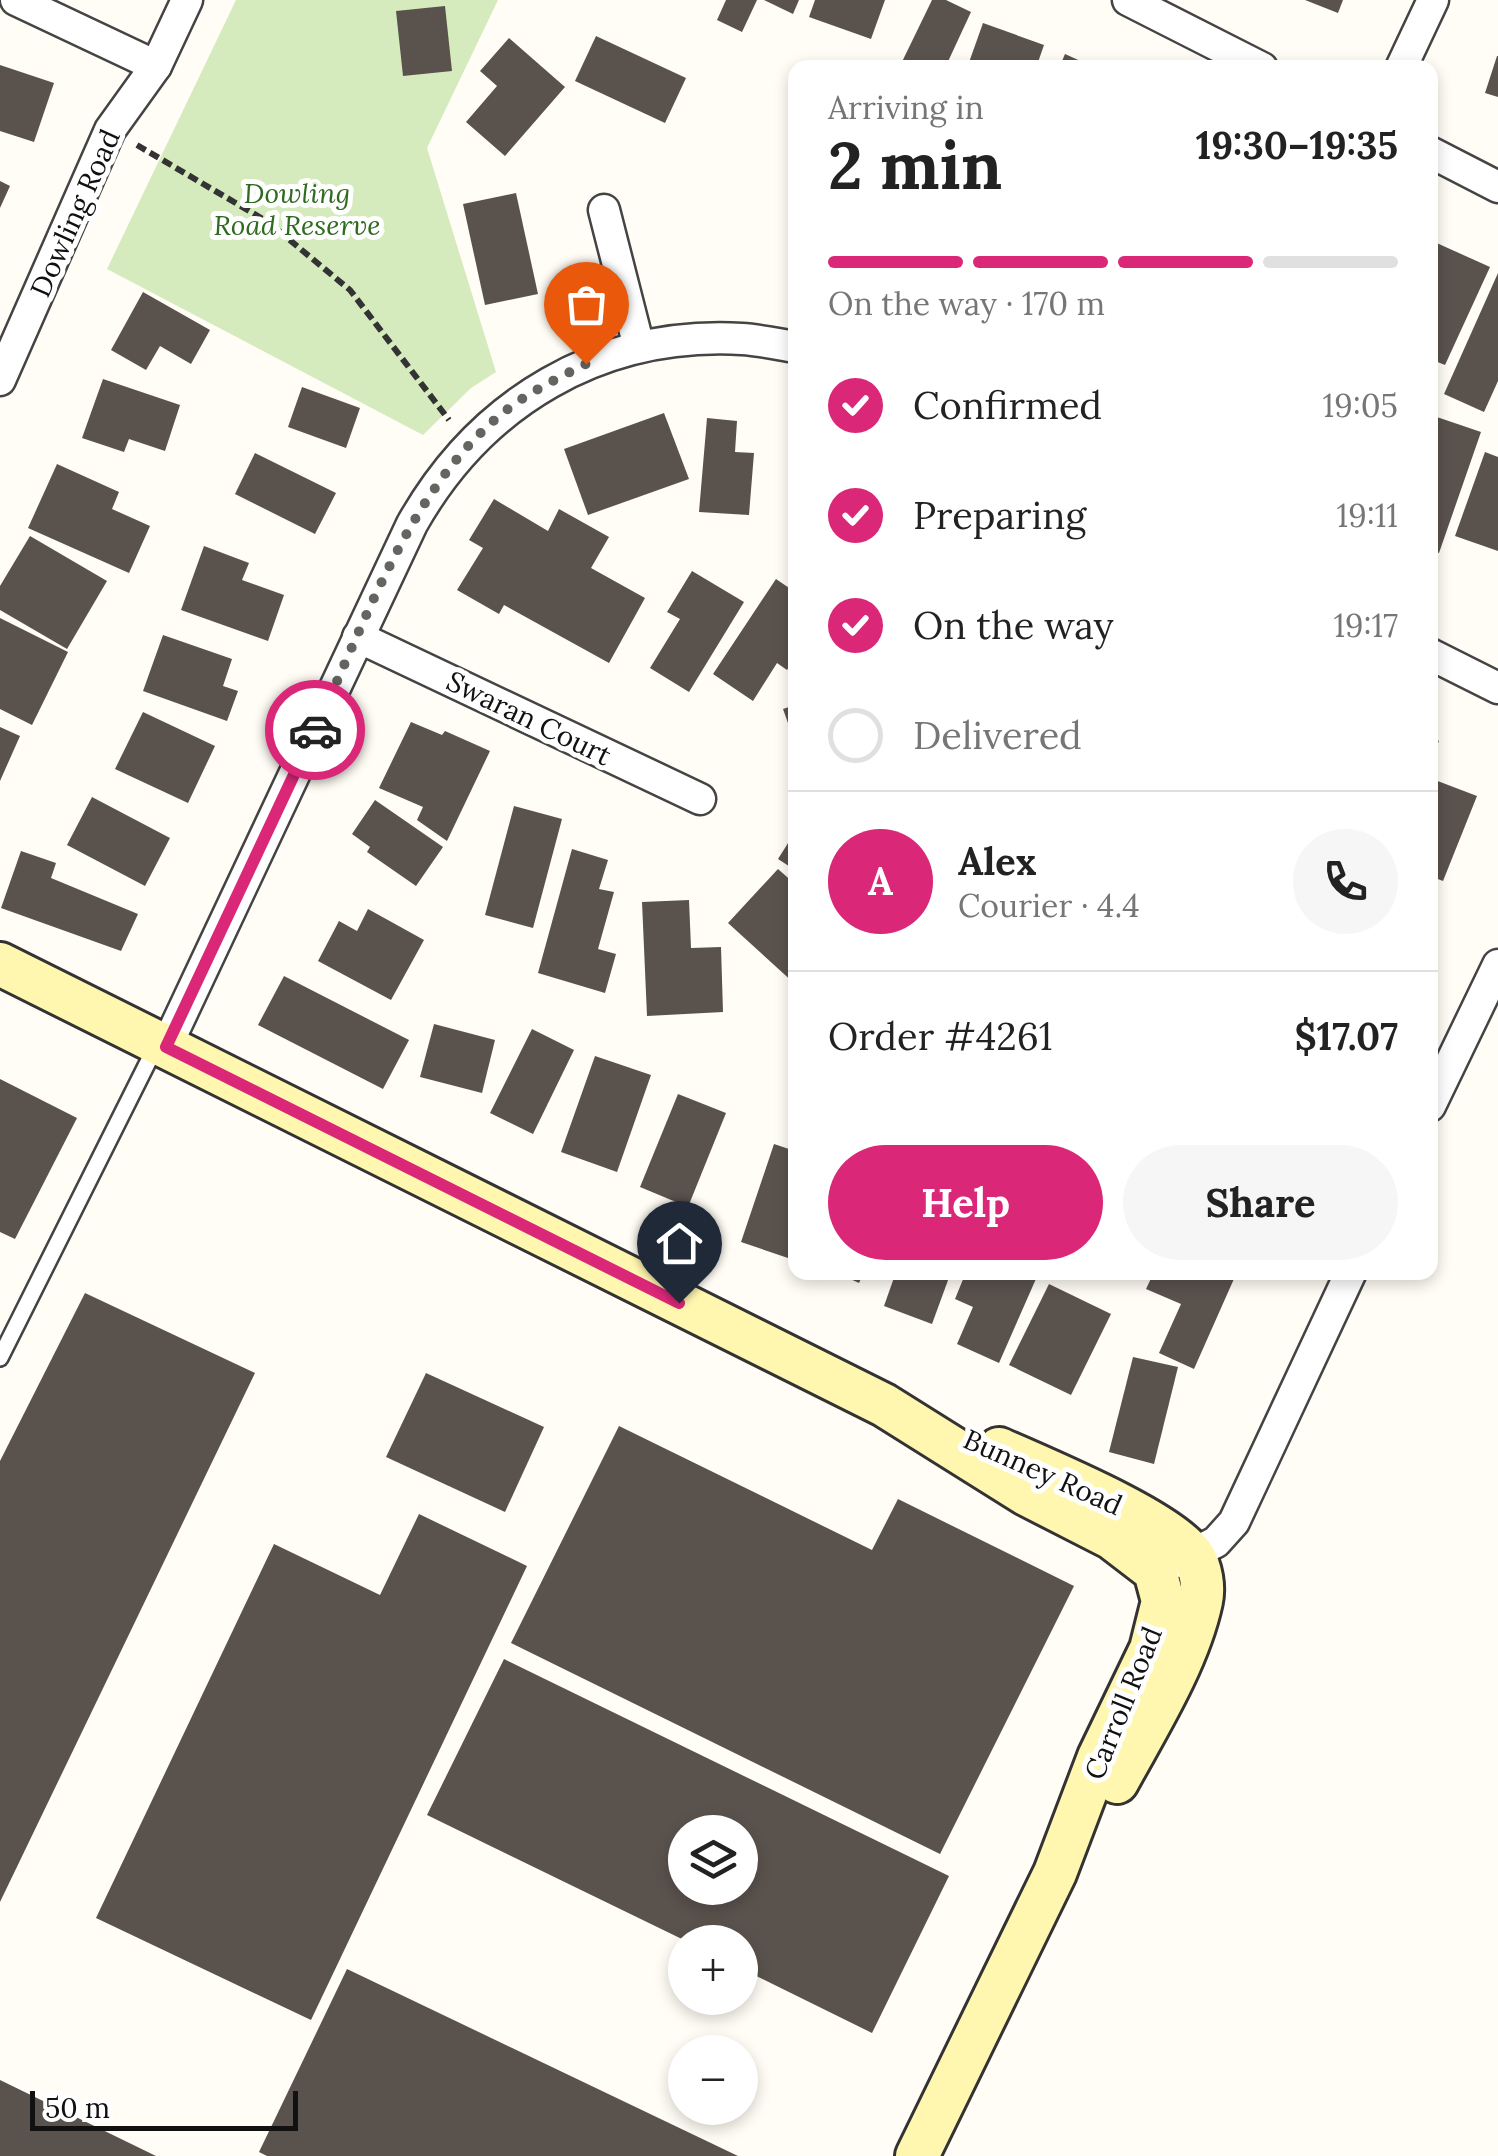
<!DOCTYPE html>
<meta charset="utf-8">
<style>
body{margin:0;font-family:Lora,serif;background:#f6f6f6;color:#222;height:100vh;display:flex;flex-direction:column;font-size:38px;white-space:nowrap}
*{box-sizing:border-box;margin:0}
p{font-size:32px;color:#767676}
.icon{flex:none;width:55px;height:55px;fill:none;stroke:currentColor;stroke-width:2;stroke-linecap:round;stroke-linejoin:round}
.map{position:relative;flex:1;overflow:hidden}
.sheet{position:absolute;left:788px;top:60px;width:650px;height:1220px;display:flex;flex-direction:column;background:#fff;border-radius:20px;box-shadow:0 5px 15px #0003}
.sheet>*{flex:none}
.tools{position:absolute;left:668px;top:1815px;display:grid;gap:20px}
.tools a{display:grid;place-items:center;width:90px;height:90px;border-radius:50%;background:#fff;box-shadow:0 5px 15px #0003;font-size:50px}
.scale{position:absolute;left:30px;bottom:25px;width:268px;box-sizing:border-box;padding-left:10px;border:5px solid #111;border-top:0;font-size:28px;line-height:35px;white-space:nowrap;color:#111;-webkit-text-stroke:8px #fff;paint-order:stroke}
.pin{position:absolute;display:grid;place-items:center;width:85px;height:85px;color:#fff;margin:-102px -42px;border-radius:50% 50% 50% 0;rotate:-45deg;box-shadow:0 0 10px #0007}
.pin .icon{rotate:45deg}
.courier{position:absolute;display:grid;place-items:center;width:100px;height:100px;margin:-50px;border:8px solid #db2777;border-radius:50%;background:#fff;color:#222;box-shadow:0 2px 12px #0007}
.overview em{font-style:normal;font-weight:700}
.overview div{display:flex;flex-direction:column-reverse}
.overview{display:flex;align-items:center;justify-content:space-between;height:170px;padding:0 40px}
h1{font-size:65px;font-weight:700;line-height:75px}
.bar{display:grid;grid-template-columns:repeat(4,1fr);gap:15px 10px;align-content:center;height:120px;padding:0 40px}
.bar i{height:12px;border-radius:8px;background:#e0e0e0}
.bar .on{background:#db2777}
.bar p{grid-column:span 4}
.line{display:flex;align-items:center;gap:25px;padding:0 40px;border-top:2px solid #e0e0e0}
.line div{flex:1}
.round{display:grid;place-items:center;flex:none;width:105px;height:105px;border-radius:52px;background:#f6f6f6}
ol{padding:0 40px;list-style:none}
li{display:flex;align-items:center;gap:30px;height:110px}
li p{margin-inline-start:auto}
li .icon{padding:10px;border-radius:50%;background:#db2777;color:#fff;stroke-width:4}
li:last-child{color:#767676}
li i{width:55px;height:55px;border:5px solid #e0e0e0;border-radius:50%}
.button{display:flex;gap:20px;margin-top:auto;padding:20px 40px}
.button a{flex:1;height:115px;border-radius:60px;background:#db2777;color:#fff;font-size:40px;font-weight:700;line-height:115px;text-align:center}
.button a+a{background:#f6f6f6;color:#222}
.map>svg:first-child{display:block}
.green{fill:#d5ebbd}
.building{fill:#5a524d;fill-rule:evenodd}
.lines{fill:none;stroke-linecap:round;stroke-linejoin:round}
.lane-casing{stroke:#444;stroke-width:20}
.street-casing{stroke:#444;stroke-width:35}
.secondary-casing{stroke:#333;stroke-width:48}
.path{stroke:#333;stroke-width:6;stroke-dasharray:10 5;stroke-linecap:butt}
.lane{stroke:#fff;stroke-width:15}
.street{stroke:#fff;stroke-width:30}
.secondary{stroke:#fff6b0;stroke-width:42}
.done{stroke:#646461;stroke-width:10;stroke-dasharray:0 18}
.route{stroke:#db2777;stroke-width:12}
.labels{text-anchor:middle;stroke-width:10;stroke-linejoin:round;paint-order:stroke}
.park-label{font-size:28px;font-style:italic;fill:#2f6b1f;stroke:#fff}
.street-label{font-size:28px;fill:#111;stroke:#fff}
</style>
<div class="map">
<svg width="1498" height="2156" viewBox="0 0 1498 2156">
<rect width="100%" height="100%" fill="#fffdf5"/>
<!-- green -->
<polygon class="green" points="236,0 498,0 427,148 496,372 471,388 423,435 107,269"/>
<!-- building -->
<g class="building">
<polygon points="726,0 757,0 742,32 717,20"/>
<polygon points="764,0 799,0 793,14"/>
<polygon points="815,0 885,0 871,39 809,17"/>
<polygon points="932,0 946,0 971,12 945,68 899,68"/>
<polygon points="1305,0 1343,0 1338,13"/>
<polygon points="445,6 452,71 403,76 396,11"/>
<polygon points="983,23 1044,45 1036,68 967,68"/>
<polygon points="596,36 686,78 665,123 575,81"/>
<polygon points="509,38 565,87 505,156 466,122 497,86 480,71"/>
<polygon points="1065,54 1096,68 1059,68"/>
<polygon points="1497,56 1498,56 1498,97 1485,93"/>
<polygon points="0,65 54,83 34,142 0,131"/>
<polygon points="0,181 10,186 0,208"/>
<polygon points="516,193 538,294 485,305 463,204"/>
<polygon points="1430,240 1490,267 1445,365 1430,359"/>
<polygon points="1498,273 1498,381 1484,412 1444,394"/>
<polygon points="143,292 210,330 191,364 160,346 146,370 111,350"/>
<polygon points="103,379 180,405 165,451 129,439 124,452 82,438"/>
<polygon points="302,387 360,408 346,448 288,427"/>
<polygon points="664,413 689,479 588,515 564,449"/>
<polygon points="1431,415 1481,432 1439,553 1430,550"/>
<polygon points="707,418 737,421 735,452 754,453 749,515 699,512"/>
<polygon points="1485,452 1498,457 1498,551 1455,536"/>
<polygon points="255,453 336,493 315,534 235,494"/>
<polygon points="57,464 119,492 112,509 150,526 129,573 28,528"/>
<polygon points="494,499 548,531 559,509 609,537 591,568 645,598 609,663 504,605 499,614 457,590 483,548 469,540"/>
<polygon points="30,536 107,581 67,649 0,610 0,586"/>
<polygon points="204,546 249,563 242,580 284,595 268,641 181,610"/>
<polygon points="692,571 744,602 689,692 650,668 680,619 667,612"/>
<polygon points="776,579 795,592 795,657 787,670 777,663 753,701 713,674"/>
<polygon points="0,618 68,652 32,725 0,709"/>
<polygon points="163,635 232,659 223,686 238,691 227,721 143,691"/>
<polygon points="795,705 795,740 794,740 783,709"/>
<polygon points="143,712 215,746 188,803 115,769"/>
<polygon points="411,722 442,735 445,731 490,751 447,841 417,820 423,807 379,788"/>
<polygon points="0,727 20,736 0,781"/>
<polygon points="1430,736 1439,741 1430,758"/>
<polygon points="1435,780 1477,796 1443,881 1430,876 1430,792"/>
<polygon points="92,797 170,838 145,886 67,845"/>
<polygon points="375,800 443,847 416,886 367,852 370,847 352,834"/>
<polygon points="514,806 562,819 533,928 485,915"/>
<polygon points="795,832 795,870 778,859"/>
<polygon points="572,849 608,860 599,889 614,892 598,949 616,954 605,993 538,973"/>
<polygon points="21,851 56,863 51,878 138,914 121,951 1,908"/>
<polygon points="778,869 795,884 795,984 728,923"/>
<polygon points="689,900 691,948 721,947 723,1012 647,1016 642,902"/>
<polygon points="368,909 424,940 391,1000 318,961 339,921 357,931"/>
<polygon points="284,976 409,1040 383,1089 258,1025"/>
<polygon points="434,1024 495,1040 482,1093 420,1077"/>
<polygon points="532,1029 574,1050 533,1134 490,1113"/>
<polygon points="595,1056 651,1075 617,1172 561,1152"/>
<polygon points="0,1079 77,1118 15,1239 0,1232"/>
<polygon points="678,1094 726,1113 688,1207 640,1187"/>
<polygon points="774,1144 795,1151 795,1237 788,1258 741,1242"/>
<polygon points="835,1272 864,1272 859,1283"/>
<polygon points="896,1272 951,1272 932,1324 884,1306"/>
<polygon points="966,1272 1039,1272 999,1363 957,1344 973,1307 955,1299"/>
<polygon points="1154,1272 1237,1272 1194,1369 1159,1353 1181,1304 1146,1289"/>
<polygon points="1049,1284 1111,1314 1071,1395 1009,1365"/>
<polygon points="85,1293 255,1373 0,1902 0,1461"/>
<polygon points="1133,1357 1178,1367 1154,1464 1109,1452"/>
<polygon points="426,1373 544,1427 505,1512 386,1457"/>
<polygon points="619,1426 872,1550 898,1499 1074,1586 940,1854 511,1643"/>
<polygon points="419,1514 527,1566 311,2020 96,1918 274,1544 380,1595"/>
<path d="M504,1659L949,1876L872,2033L740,1968V1942H688L427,1815ZM685,1832H740V1888H685Z"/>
<polygon points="347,1969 738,2156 267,2156 259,2152"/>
<polygon points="0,2080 156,2156 0,2156"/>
</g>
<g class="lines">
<defs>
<polyline id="lane" points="0,1358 156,1046"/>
<g id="street">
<polyline points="16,0 156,66"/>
<polyline points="1128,0 1262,68"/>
<polyline points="1401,68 1433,0"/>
<polyline points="1430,152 1498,187"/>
<polyline points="604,210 639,347"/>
<polyline points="0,380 110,130 156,66 187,0"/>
<polyline points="358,637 700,799"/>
<polyline points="1430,654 1498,688"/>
<path d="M166,1047L412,524C481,402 600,331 742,339C759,340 777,344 795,347"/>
<polyline points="1430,1106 1498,965"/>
<polyline points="1176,1562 1216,1542 1234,1522 1351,1272"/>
</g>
<g id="secondary">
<polyline points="0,964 884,1405 1026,1494 1112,1538 1155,1571 1163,1601 1151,1649 1099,1757 1055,1873 917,2156"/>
<path d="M999,1449C1041,1468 1171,1521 1193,1556C1201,1568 1204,1587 1201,1601C1188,1662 1147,1727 1117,1782"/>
</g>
</defs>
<!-- lane casing -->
<use href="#lane" class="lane-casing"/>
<!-- street casing -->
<use href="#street" class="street-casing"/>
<!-- secondary casing -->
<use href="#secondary" class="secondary-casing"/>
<!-- path -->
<polyline class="path" points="137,145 268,222 350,290 449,420"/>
<!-- lane -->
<use href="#lane" class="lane"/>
<!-- street -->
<use href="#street" class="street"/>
<!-- secondary -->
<use href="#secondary" class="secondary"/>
</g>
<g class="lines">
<!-- done -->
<path class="done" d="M315,730C363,628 405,502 489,425C517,398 552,381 586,364"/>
<!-- route -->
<polyline class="route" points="315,730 166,1047 679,1303"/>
</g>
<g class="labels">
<!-- park labels -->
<g class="park-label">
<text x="297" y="203">Dowling<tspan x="297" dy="32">Road Reserve</tspan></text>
</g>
<!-- street labels -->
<g class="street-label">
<text transform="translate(75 213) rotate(-66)" y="10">Dowling Road</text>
<text transform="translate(529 718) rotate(26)" y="10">Swaran Court</text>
<text transform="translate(1043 1472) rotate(24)" y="10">Bunney Road</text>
<text transform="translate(1123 1703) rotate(-68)" y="10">Carroll Road</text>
</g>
</g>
</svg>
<div class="tools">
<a><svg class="icon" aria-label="layers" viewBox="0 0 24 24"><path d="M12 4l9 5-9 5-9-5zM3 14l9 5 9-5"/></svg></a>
<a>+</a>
<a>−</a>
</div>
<div class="scale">50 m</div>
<div class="pin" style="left:586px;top:364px;background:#ea580c"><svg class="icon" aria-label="bag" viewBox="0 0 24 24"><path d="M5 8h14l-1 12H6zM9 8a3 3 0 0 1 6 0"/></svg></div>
<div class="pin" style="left:679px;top:1303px;background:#1f2937"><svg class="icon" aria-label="home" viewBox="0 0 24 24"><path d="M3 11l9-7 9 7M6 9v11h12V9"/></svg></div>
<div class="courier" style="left:315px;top:730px"><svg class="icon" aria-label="car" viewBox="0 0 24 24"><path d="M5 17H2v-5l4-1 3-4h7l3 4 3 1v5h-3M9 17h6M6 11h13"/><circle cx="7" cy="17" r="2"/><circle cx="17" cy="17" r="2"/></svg></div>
<section class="sheet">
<div class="overview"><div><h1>2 min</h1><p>Arriving in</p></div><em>19:30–19:35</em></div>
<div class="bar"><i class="on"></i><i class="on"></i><i class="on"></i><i></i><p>On the way · 170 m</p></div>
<ol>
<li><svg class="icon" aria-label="check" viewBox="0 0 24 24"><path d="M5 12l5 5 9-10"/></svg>Confirmed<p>19:05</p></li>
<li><svg class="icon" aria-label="check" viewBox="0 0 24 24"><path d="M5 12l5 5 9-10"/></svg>Preparing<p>19:11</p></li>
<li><svg class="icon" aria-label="check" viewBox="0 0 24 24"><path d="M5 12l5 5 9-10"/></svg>On the way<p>19:17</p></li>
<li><i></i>Delivered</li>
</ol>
<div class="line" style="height:180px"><b class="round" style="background:#db2777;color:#fff">A</b><div><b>Alex</b><p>Courier · 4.4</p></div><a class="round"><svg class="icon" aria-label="phone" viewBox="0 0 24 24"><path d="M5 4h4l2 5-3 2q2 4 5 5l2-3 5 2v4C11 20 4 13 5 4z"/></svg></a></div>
<div class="line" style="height:130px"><div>Order #4261</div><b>$17.07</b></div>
<div class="button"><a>Help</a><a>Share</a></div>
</section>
</div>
